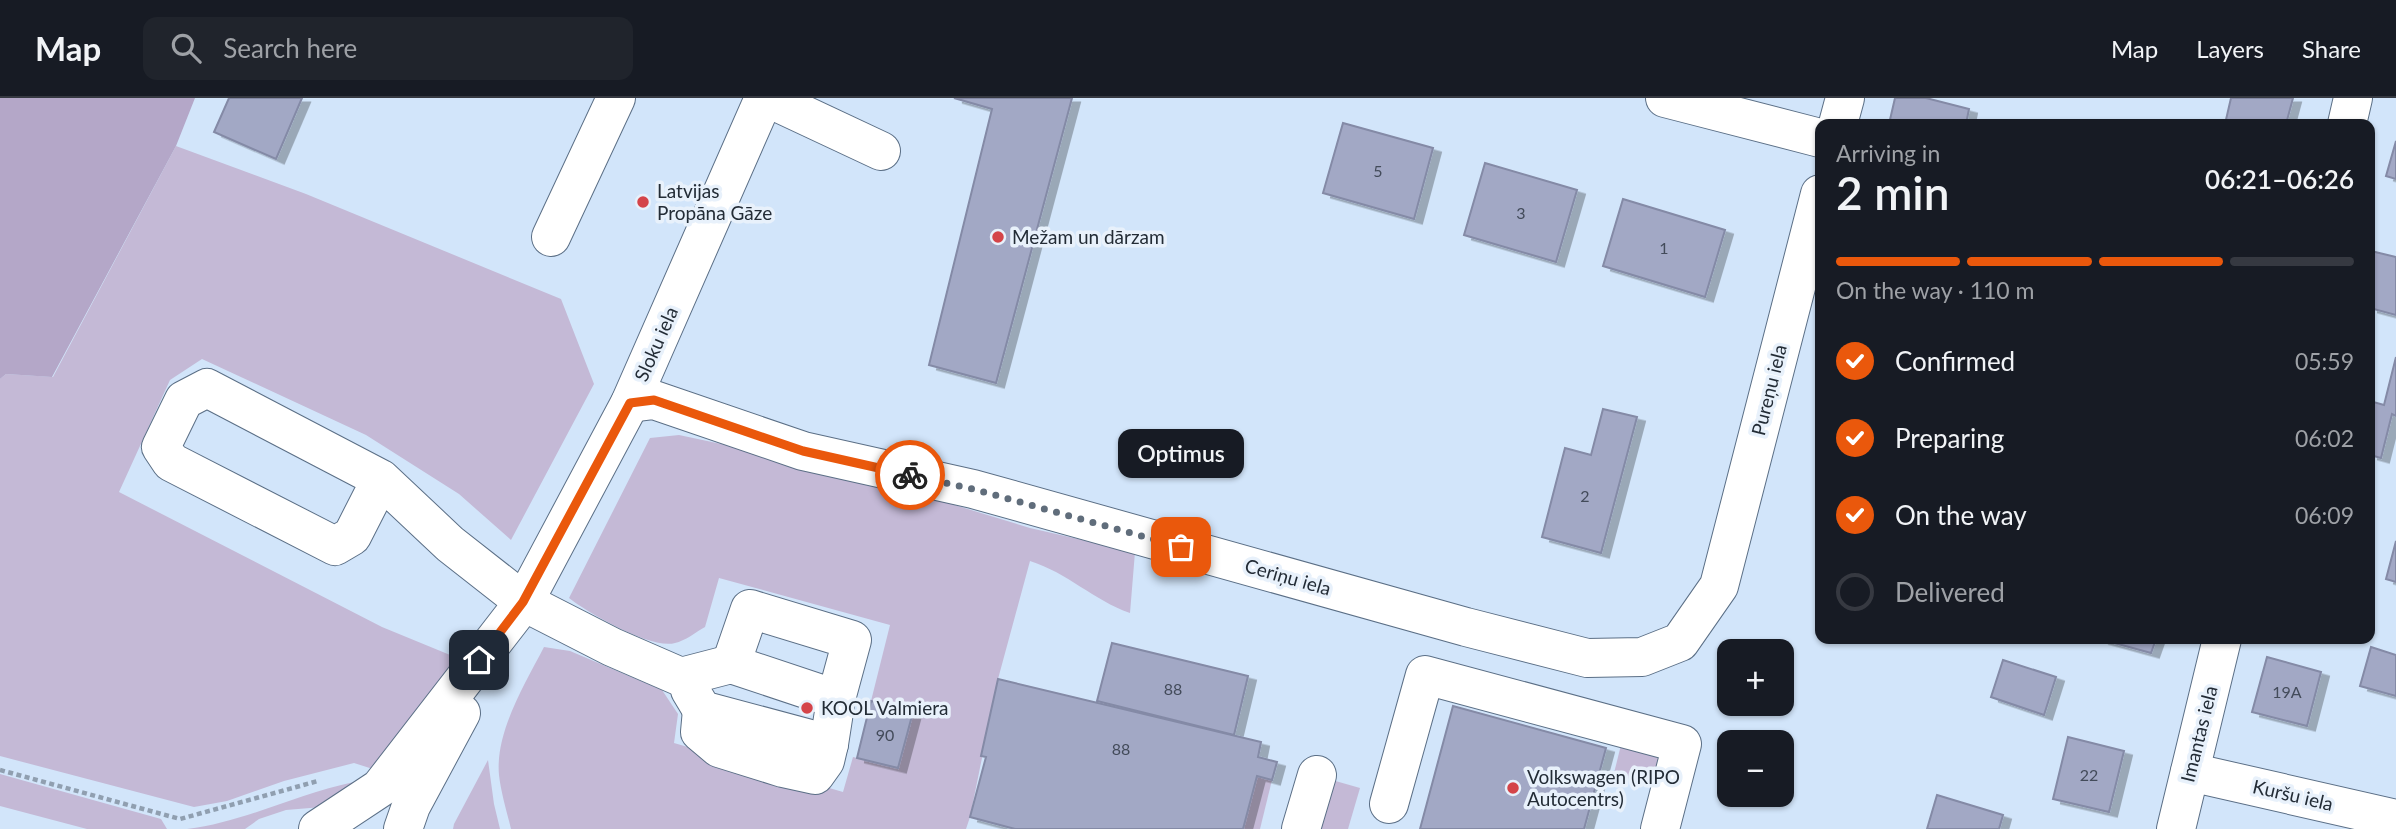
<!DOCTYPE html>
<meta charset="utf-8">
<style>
body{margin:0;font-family:Lato,sans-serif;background:#20242c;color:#f1f3f6;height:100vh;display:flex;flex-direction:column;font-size:26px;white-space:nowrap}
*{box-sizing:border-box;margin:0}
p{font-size:23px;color:#9ea1a6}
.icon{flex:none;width:38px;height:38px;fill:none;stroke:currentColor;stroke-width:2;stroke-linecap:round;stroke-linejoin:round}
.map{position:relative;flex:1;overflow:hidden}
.sheet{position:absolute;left:1815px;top:21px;width:560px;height:525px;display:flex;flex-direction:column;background:#171b24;border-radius:14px;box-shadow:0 2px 5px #0004}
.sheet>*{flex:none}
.tools{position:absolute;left:1717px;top:541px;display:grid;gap:14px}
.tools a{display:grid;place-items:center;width:77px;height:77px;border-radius:14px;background:#171b24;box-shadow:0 2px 5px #0004;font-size:35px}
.pin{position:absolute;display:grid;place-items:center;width:60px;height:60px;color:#fff;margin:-30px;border-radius:14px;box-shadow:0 4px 10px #0006}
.courier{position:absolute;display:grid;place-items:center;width:70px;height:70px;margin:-35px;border:5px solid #ea580c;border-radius:50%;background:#fff;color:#222;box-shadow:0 2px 9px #0007}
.bubble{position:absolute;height:49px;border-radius:14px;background:#171b24;box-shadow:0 2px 5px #0004;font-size:23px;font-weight:600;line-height:49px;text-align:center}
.summary em{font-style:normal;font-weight:600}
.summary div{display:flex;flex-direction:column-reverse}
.summary{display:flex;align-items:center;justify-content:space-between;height:119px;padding:0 21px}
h1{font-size:46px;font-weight:600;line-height:52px}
.bar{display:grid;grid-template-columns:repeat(4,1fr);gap:10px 7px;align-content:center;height:84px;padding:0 21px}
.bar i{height:9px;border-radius:5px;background:#363941}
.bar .selected{background:#ea580c}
.bar p{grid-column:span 4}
ol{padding:0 21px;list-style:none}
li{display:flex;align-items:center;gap:21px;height:77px}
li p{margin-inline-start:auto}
li .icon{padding:7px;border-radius:50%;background:#ea580c;color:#fff;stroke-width:4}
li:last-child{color:#9ea1a6}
li i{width:38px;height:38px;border:4px solid #363941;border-radius:50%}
header{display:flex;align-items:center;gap:42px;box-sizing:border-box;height:98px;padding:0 35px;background:#171b24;border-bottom:2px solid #363941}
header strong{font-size:33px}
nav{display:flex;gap:38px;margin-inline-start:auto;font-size:24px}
.search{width:490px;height:63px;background:#20242c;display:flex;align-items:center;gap:18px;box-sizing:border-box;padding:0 24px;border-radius:14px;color:#9ea1a6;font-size:26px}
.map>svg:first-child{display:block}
.green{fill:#c4b9d6}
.forest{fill:#b4a7c8}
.building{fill:#a2a8c5;stroke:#848aa6;stroke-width:2;filter:url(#shadow)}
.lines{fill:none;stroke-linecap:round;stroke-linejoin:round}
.minor-casing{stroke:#5b6f86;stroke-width:40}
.path{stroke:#909fb0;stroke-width:4.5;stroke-dasharray:5 3.5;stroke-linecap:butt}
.minor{stroke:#fff;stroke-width:38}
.done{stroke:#606d7b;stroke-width:7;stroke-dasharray:0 12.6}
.route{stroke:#ea580c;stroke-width:9}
.poi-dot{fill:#d44449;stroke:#e8f1fb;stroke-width:2.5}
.labels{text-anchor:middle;stroke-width:7;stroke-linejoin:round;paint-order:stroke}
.number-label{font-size:16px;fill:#434b5a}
.poi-label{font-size:19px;fill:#232c36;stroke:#e8f1fb;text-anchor:start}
.street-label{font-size:19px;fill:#232c36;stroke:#e8f1fb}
</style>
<header>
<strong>Map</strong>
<div class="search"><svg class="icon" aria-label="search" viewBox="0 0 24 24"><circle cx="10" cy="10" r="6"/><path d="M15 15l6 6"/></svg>Search here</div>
<nav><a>Map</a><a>Layers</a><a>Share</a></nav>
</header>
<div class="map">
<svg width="2396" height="731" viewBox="0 0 2396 731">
<defs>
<filter id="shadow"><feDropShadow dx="8" dy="4.5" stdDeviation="0" flood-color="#0004"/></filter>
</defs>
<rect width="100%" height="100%" fill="#d2e5fa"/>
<!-- green -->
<g class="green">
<polygon points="176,48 306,96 561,201 594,286 511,442 459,396 366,337 202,261 170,282 119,394 382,529 455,559 428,602 376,672 354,665 284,683 227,703 194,709 0,658 0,281 6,276 53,279"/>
<path d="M679,337L726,347L912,394L1030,430L1135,454L1130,515C1093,502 1068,475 1030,463L998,581L970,719L966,731H511C507,714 501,695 499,677C495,634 525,586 544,549L570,553L662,592L678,616L674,645L843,694L853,659L898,670L912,614L871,603L890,527L719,480L705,529C696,534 685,543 675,545C652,552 588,515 569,500L650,340Z"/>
<path d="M1622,643C1631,646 1642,647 1650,651C1665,659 1660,683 1642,683C1633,683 1622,678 1614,675Z"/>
<polygon points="488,662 494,706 500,731 453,731 454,726"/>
<polygon points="0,676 161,721 167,731 87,731 0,708"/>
<polygon points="1257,678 1272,682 1260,731 1243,731"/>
<polygon points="1332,682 1360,690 1348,731 1319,731"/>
<path d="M354,684L364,687L334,708L286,712L259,721L245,731H187C244,724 297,696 354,684Z"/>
</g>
<!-- forest -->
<polygon class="forest" points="0,0 195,0 176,48 52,279 6,276 0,281"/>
<!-- building -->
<g class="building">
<polygon points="229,0 302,0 276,61 214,34"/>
<polygon points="954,0 1072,0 996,285 929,267 992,11"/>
<polygon points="1895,0 1926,0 1969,11 1966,26 1889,26"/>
<polygon points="2231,0 2293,0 2286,26 2225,26"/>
<polygon points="1343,25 1433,50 1414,121 1323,95"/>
<polygon points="2396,43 2396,81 2386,78"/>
<polygon points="1485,65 1577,92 1556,164 1464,137"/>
<polygon points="1623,101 1725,132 1705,199 1603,168"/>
<polygon points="2371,153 2396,159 2396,217 2370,210 2370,161"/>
<polygon points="2396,259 2396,318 2392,316 2381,360 2370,357 2370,303 2384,307"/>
<polygon points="1603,311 1637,319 1601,455 1542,439 1565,350 1591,357"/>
<polygon points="2396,443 2396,484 2386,481"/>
<polygon points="2100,541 2156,541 2151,555"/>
<polygon points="1112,545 1248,578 1234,637 1097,603"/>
<polygon points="2371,549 2396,557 2396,598 2360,588"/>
<polygon points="2267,559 2321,574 2307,628 2252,614"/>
<polygon points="2003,562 2056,579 2044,617 1991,599"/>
<polygon points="998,581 1261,644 1258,659 1277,664 1272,682 1257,678 1243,731 1015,731 970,719 986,659 981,658"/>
<polygon points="871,603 913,614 898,670 857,660"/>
<polygon points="1453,608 1606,650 1584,731 1420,731"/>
<polygon points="2068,639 2124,653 2109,714 2053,701"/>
<polygon points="1937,697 2003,717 1999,731 1927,731"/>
</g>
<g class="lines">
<defs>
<g id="minor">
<polyline points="768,0 881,53"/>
<polyline points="1665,0 1820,40"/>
<polyline points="1838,26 1845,0"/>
<polyline points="2347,26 2353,0"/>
<polyline points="551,139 616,0"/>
<polyline points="630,305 654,302 803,353 973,391 1466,529 1587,560 1642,559 1680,544 1719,488 1820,96"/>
<polyline points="381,381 352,438 335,448 171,364 161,349 184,302 207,290 381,381 450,446 524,504 612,549 681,579 731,566 836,601"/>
<polyline points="690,592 702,612 829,646"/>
<polyline points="702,612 700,634 719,650 783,670 815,677 825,663 829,646 836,601 852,542 750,511 731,566"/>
<polyline points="2190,674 2396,721"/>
<polyline points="1389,706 1425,577 1682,646 1660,731"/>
<polyline points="318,731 380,690 524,504 630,305 764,0"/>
<polyline points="403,731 411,708 461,615"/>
<polyline points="1301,731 1317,677"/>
<polyline points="2176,731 2222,541"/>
</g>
</defs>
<!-- minor casing -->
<use href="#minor" class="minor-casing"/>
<!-- path -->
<polyline class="path" points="0,672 180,721 318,683"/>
<!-- minor -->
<use href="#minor" class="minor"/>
</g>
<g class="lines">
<!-- done -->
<polyline class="done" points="910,377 973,391 1181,449"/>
<!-- route -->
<polyline class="route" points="479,562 523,504 630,305 654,302 803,353 910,377"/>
</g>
<!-- markers -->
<g class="poi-dot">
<circle cx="643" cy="104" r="7"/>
<circle cx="998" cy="139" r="7"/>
<circle cx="807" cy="610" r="7"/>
<circle cx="1513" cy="690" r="7"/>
</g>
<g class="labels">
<!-- number labels -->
<g class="number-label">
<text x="1378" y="79">5</text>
<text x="1521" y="121">3</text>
<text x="1664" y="156">1</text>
<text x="1585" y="404">2</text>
<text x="1173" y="597">88</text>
<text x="2287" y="600">19A</text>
<text x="885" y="643">90</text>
<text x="1121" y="657">88</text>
<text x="2089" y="683">22</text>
</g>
<!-- poi labels -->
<g class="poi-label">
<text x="657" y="100">Latvijas<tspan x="657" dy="22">Propāna Gāze</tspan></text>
<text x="1012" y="146">Mežam un dārzam</text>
<text x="821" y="617">KOOL Valmiera</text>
<text x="1527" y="686">Volkswagen (RIPO<tspan x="1527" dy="22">Autocentrs)</tspan></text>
</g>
<!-- street labels -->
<g class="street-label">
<text transform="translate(656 246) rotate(-66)" y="7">Sloku iela</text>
<text transform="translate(1769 292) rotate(-76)" y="7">Pureņu iela</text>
<text transform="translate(1288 479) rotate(16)" y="7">Ceriņu iela</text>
<text transform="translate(2199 636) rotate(-76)" y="7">Imantas iela</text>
<text transform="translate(2293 697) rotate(13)" y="7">Kuršu iela</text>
</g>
</g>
</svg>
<div class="tools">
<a>+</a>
<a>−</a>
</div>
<div class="pin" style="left:1181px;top:449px;background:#ea580c"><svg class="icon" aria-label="bag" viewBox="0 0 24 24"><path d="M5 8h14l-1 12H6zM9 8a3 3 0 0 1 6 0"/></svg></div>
<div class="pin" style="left:479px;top:562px;background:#1f2937"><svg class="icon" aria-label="home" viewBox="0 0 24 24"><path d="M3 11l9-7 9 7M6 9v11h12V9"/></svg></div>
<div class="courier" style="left:910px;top:377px"><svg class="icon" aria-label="bike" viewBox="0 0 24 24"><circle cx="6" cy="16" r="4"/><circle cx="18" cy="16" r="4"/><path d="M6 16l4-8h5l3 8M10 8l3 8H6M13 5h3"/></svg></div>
<div class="bubble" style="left:1118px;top:331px;width:126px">Optimus</div>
<section class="sheet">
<div class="summary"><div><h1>2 min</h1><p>Arriving in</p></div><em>06:21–06:26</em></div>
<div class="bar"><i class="selected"></i><i class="selected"></i><i class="selected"></i><i></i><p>On the way · 110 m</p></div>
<ol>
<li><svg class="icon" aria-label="check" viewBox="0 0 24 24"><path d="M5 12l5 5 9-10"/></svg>Confirmed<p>05:59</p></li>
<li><svg class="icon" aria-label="check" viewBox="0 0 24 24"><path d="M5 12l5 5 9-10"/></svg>Preparing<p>06:02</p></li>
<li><svg class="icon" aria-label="check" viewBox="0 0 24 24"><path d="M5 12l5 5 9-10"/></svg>On the way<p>06:09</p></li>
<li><i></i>Delivered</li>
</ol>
</section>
</div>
